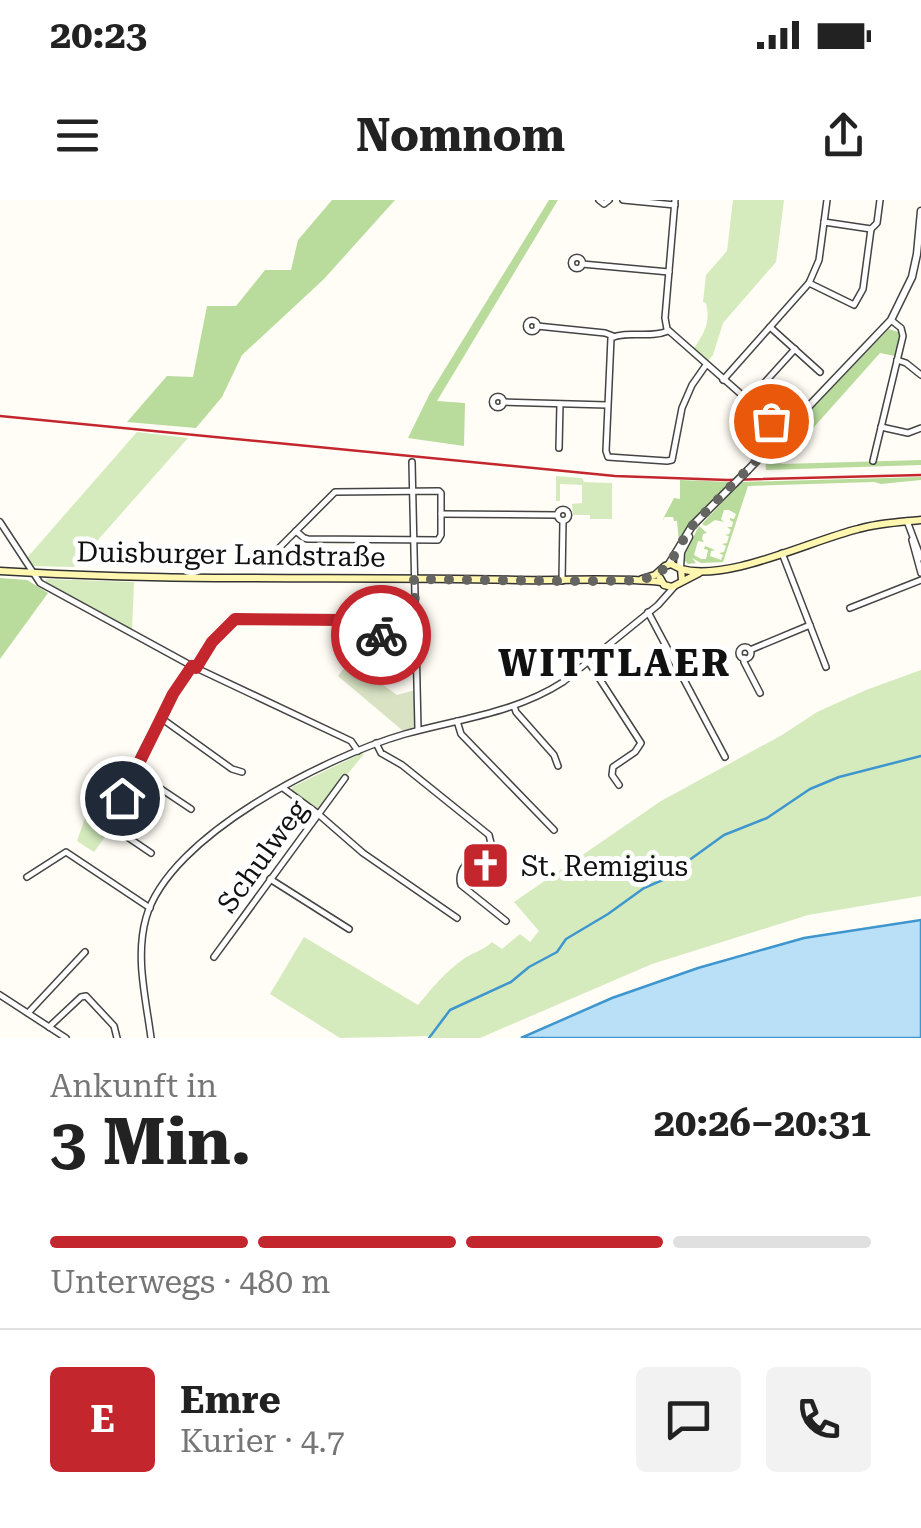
<!DOCTYPE html>
<html lang="de">
<meta charset="utf-8">
<style>
body{margin:0;font-family:"Roboto Serif",serif;background:#f2f2f2;color:#222;height:100vh;display:flex;flex-direction:column;font-size:38px;white-space:nowrap}
*{box-sizing:border-box;margin:0}
p{font-size:32px;color:#767676}
.icon{flex:none;width:55px;height:55px;fill:none;stroke:currentColor;stroke-width:2;stroke-linecap:round;stroke-linejoin:round}
.map{position:relative;height:838px;overflow:hidden}
.drawer{display:flex;flex-direction:column;background:#fff;flex:1}
.drawer>*{flex:none}
.pin{position:absolute;display:grid;place-items:center;width:85px;height:85px;color:#fff;margin:-42px;border:5px solid #fff;border-radius:50%;box-shadow:0 2px 10px #0007}
.courier{position:absolute;display:grid;place-items:center;width:100px;height:100px;margin:-50px;border:8px solid #c4262e;border-radius:50%;background:#fff;color:#222;box-shadow:0 2px 12px #0007}
.summary em{font-style:normal;font-weight:700}
.summary div{display:flex;flex-direction:column-reverse}
.summary{display:flex;align-items:center;justify-content:space-between;height:170px;padding:0 50px}
h1{font-size:65px;font-weight:700;line-height:75px}
.bar{display:grid;grid-template-columns:repeat(4,1fr);gap:15px 10px;align-content:center;height:120px;padding:0 50px}
.bar i{height:12px;border-radius:8px;background:#e0e0e0}
.bar .selected{background:#c4262e}
.bar p{grid-column:span 4}
.line{display:flex;align-items:center;gap:25px;padding:0 50px;border-top:2px solid #e0e0e0}
.line div{flex:1}
.round{display:grid;place-items:center;flex:none;width:105px;height:105px;border-radius:10px;background:#f2f2f2}
.status{display:flex;justify-content:space-between;align-items:center;height:70px;padding:0 50px;background:#fff;direction:ltr}
.status svg{height:28px;fill:currentColor}
header{display:flex;justify-content:space-between;align-items:center;height:130px;padding:0 50px;background:#fff;font-size:45px;font-weight:700}
.map>svg:first-child{display:block}
.green{fill:#d5ebbd}
.forest{fill:#b9dc9c}
.cemetery{fill:#d9e3c4}
.water{fill:#b9e0f7;stroke:#3f96cf;stroke-width:2.5}
.lines{fill:none;stroke-linecap:round;stroke-linejoin:round}
.stream{stroke:#3f96cf;stroke-width:2.5}
.minor-casing{stroke:#444;stroke-width:8}
.tertiary-casing{stroke:#444;stroke-width:9}
.secondary-casing{stroke:#333;stroke-width:9}
.minor{stroke:#fff;stroke-width:5}
.tertiary{stroke:#fff;stroke-width:6}
.secondary{stroke:#fff6b0;stroke-width:6}
.tram{stroke:#c4262e;stroke-width:2.5}
.tertiary-bridge-casing{stroke:#444;stroke-width:9;stroke-linecap:butt}
.tertiary-bridge{stroke:#fff;stroke-width:6}
.done{stroke:#646461;stroke-width:10;stroke-dasharray:0 18}
.route{stroke:#c4262e;stroke-width:12}
.labels{text-anchor:middle;stroke-width:10;stroke-linejoin:round;paint-order:stroke}
.street-label{font-size:28px;fill:#111;stroke:#fff}
.poi-label{font-size:28px;fill:#111;stroke:#fff;text-anchor:start}
.district-label{font-size:38px;font-weight:bold;letter-spacing:2.5px;fill:#111;stroke:#fff}
</style>
<div class="status"><b>20:23</b><svg viewBox="0 0 49 12"><path d="M0 12V9h3v3zM5 12V6h3v6zM10 12V3h3v9zM15 12V0h3v12zM26 1h20v11H26zM47 4h2v5h-2z"/></svg></div>
<header><svg class="icon" aria-label="menu" viewBox="0 0 24 24"><path d="M4 6h16M4 12h16M4 18h16"/></svg>Nomnom<svg class="icon" aria-label="share" viewBox="0 0 24 24"><path d="M12 15V3M7 8l5-5 5 5M5 13v7h14v-7"/></svg></header>
<div class="map">
<svg width="921" height="838" viewBox="0 0 921 838">
<rect width="100%" height="100%" fill="#fffdf5"/>
<!-- green -->
<g class="green">
<path d="M733,0H784L776,62L723,123L713,155L708,161L693,150C704,133 711,123 706,103L703,102L706,75L727,51Z"/>
<polygon points="137,232 188,238 74,367 32,366 26,359"/>
<polygon points="556,276 582,278 584,282 612,283 612,319 590,319 590,315 573,315 572,304 582,303 582,285 560,284 560,301 556,301"/>
<polygon points="46,379 134,382 132,431 46,382"/>
<path d="M921,470V696L808,715L652,764L480,838H432V836L340,838L270,794L304,737L418,805C432,788 446,771 465,758C474,752 484,750 492,742L502,749L520,734L530,742L539,731L514,702L661,601L782,535L817,512L866,490Z"/>
<polygon points="362,553 364,554 319,609 292,592 292,587"/>
<polygon points="93,595 117,605 113,626 94,652 77,641"/>
</g>
<!-- forest -->
<g class="forest">
<polygon points="332,0 395,0 324,79 242,155 222,197 196,228 127,222 167,176 193,177 207,106 236,106 265,70 291,70 298,40"/>
<polygon points="549,0 558,0 437,201 465,203 464,246 408,238 429,195"/>
<polygon points="889,129 898,132 900,137 895,156 880,153 781,264 921,260 921,265 766,270 765,256"/>
<polygon points="921,277 921,280 881,284 874,282 748,286 723,362 701,363 692,358 696,363 688,364 682,358 699,326 707,333 703,334 702,339 704,342 698,341 694,355 701,359 706,359 708,350 704,349 705,346 715,350 711,351 710,356 721,360 723,355 719,353 724,352 726,346 722,344 727,343 729,336 725,335 729,334 731,330 727,327 732,327 733,322 730,320 730,318 734,319 736,314 729,310 724,310 721,319 724,322 715,320 706,326 702,324 741,282"/>
<polygon points="680,280 732,282 679,342 677,321 674,321 673,317 665,317 662,321 674,298 680,299"/>
<polygon points="0,378 27,380 48,393 0,459"/>
</g>
<!-- cemetery -->
<polygon class="cemetery" points="350,461 397,495 415,490 416,526 403,531 338,476"/>
<!-- water -->
<polygon class="water" points="921,720 921,838 521,838 612,798 698,768 804,738"/>
<g class="lines">
<!-- stream -->
<polyline class="stream" points="429,838 450,810 511,782 529,767 557,752 566,739 608,714 644,688 672,676 688,661 724,635 767,618 810,589 839,577 921,556"/>
<defs>
<g id="minor">
<polyline points="599,0 604,4 609,0"/>
<polyline points="623,0 675,5"/>
<polyline points="675,0 665,118 667,129 784,232"/>
<polyline points="824,22 871,29 877,23 880,0"/>
<circle cx="577" cy="63" r="5.5"/>
<polyline points="582,64 669,72"/>
<polyline points="809,83 854,105 863,89 871,29"/>
<circle cx="532" cy="126" r="5.5"/>
<polyline points="537,126 605,133 613,136"/>
<polyline points="770,127 820,172"/>
<path d="M668,131C649,139 628,130 611,138L606,251L608,257L667,261L672,260L682,208L692,185L706,165"/>
<polyline points="897,160 906,163 921,175"/>
<polyline points="723,180 809,83 819,60 827,0"/>
<polyline points="756,192 795,149"/>
<circle cx="498" cy="202" r="5.5"/>
<polyline points="503,202 607,205"/>
<polyline points="881,227 908,233 921,228"/>
<polyline points="559,248 560,204"/>
<polyline points="873,261 903,136 901,128 891,120"/>
<polyline points="412,262 418,529"/>
<polygon points="439,291 441,293 441,335 438,340 308,339 304,338 296,331 335,292"/>
<circle cx="563" cy="315" r="5.5"/>
<polyline points="441,314 557,315"/>
<polyline points="907,321 921,358"/>
<polyline points="0,322 40,383 192,466 351,541 358,551"/>
<polyline points="912,340 921,373"/>
<polyline points="274,353 296,331"/>
<polyline points="782,353 826,467"/>
<polyline points="562,381 563,321"/>
<polyline points="850,408 921,380"/>
<polyline points="648,412 725,557"/>
<circle cx="745" cy="453" r="6"/>
<polyline points="750,450 810,425"/>
<polyline points="744,458 744,462 760,493"/>
<polyline points="588,461 641,543 635,552 613,567 612,575 619,585"/>
<path d="M196,468C208,448 219,429 239,418L345,420L368,435H416"/>
<polyline points="514,506 516,512 554,555 558,566"/>
<polyline points="161,518 232,569 242,572"/>
<polyline points="457,521 461,534 554,630"/>
<path d="M376,543L381,553L402,565L489,635L491,643C478,654 455,666 461,685L506,721"/>
<polyline points="134,571 191,609"/>
<polyline points="283,588 317,613 363,653 457,718"/>
<path d="M151,653L117,630C110,598 172,496 192,466"/>
<polyline points="27,677 66,652 150,708"/>
<polyline points="270,679 349,729"/>
<polyline points="214,757 345,578"/>
<polyline points="0,795 66,838"/>
<polyline points="28,813 85,752"/>
<polyline points="49,827 81,797 86,796 114,826 117,838"/>
<path d="M151,838C146,799 135,757 146,718C169,635 328,556 405,534C459,519 515,513 563,482L658,405L674,387"/>
</g>
<g id="tertiary">
<polyline points="748,270 891,120 912,77 917,54 921,11"/>
<polyline points="669,364 692,326 735,283"/>
<polyline points="680,367 681,352 689,337"/>
</g>
<g id="secondary">
<path d="M681,369C728,382 809,341 858,329C878,323 900,322 921,320"/>
<path d="M0,371C172,382 345,376 517,380C565,381 615,377 661,382"/>
<polyline points="660,378 664,385 672,387 699,373"/>
<polyline points="642,379 655,375 665,366 671,364 681,369 682,380"/>
</g>
</defs>
<!-- minor casing -->
<use href="#minor" class="minor-casing"/>
<!-- tertiary casing -->
<use href="#tertiary" class="tertiary-casing"/>
<!-- secondary casing -->
<use href="#secondary" class="secondary-casing"/>
<!-- minor -->
<use href="#minor" class="minor"/>
<!-- tertiary -->
<use href="#tertiary" class="tertiary"/>
<!-- secondary -->
<use href="#secondary" class="secondary"/>
<!-- tram -->
<polyline class="tram" points="0,216 615,276 728,280 921,275"/>
<defs>
<polyline id="tertiary-bridge" points="735,283 748,270"/>
</defs>
<!-- tertiary-bridge casing -->
<use href="#tertiary-bridge" class="tertiary-bridge-casing"/>
<!-- tertiary-bridge -->
<use href="#tertiary-bridge" class="tertiary-bridge"/>
</g>
<g class="lines">
<!-- done -->
<path class="done" d="M381,435H416L414,379C474,380 534,381 594,381C613,380 638,383 655,375C673,366 680,342 692,326L784,232L771,221"/>
<!-- route -->
<polyline class="route" points="122,598 173,494 192,466 196,468 212,442 235,419 344,420 368,435 381,435"/>
</g>
<!-- icons -->
<defs>
<symbol id="church-square" viewBox="-11 -11 22 22"><rect x="-9" y="-9" width="18" height="18" rx="4" fill="#c4262e" stroke="#fff"/><path d="M-1.2-6h2.4v3.5h3.3v2.4h-3.3V6h-2.4V-.1h-3.3v-2.4h3.3Z" fill="#fff"/></symbol>
</defs>
<g fill-rule="evenodd">
<use href="#church-square" x="458" y="638" width="55" height="55"/>
</g>
<g class="labels">
<!-- street labels -->
<g class="street-label">
<text transform="translate(231 354) rotate(1)" y="10">Duisburger Landstraße</text>
<text transform="translate(262 656) rotate(-54)" y="10">Schulweg</text>
</g>
<!-- poi labels -->
<g class="poi-label">
<text x="521" y="676">St. Remigius</text>
</g>
<!-- district labels -->
<g class="district-label">
<text x="615" y="476">WITTLAER</text>
</g>
</g>
</svg>
<div class="pin" style="left:771px;top:221px;background:#ea580c"><svg class="icon" aria-label="bag" viewBox="0 0 24 24"><path d="M5 8h14l-1 12H6zM9 8a3 3 0 0 1 6 0"/></svg></div>
<div class="pin" style="left:122px;top:598px;background:#1f2937"><svg class="icon" aria-label="home" viewBox="0 0 24 24"><path d="M3 11l9-7 9 7M6 9v11h12V9"/></svg></div>
<div class="courier" style="left:381px;top:435px"><svg class="icon" aria-label="bike" viewBox="0 0 24 24"><circle cx="6" cy="16" r="4"/><circle cx="18" cy="16" r="4"/><path d="M6 16l4-8h5l3 8M10 8l3 8H6M13 5h3"/></svg></div>
</div>
<section class="drawer">
<div class="summary"><div><h1>3 Min.</h1><p>Ankunft in</p></div><em>20:26–20:31</em></div>
<div class="bar"><i class="selected"></i><i class="selected"></i><i class="selected"></i><i></i><p>Unterwegs · 480 m</p></div>
<div class="line" style="height:180px"><b class="round" style="background:#c4262e;color:#fff">E</b><div><b>Emre</b><p>Kurier · 4.7</p></div><a class="round"><svg class="icon" aria-label="chat" viewBox="0 0 24 24"><path d="M4 5h16v11H9l-5 4z"/></svg></a><a class="round"><svg class="icon" aria-label="phone" viewBox="0 0 24 24"><path d="M5 4h4l2 5-3 2q2 4 5 5l2-3 5 2v4C11 20 4 13 5 4z"/></svg></a></div>
</section>
